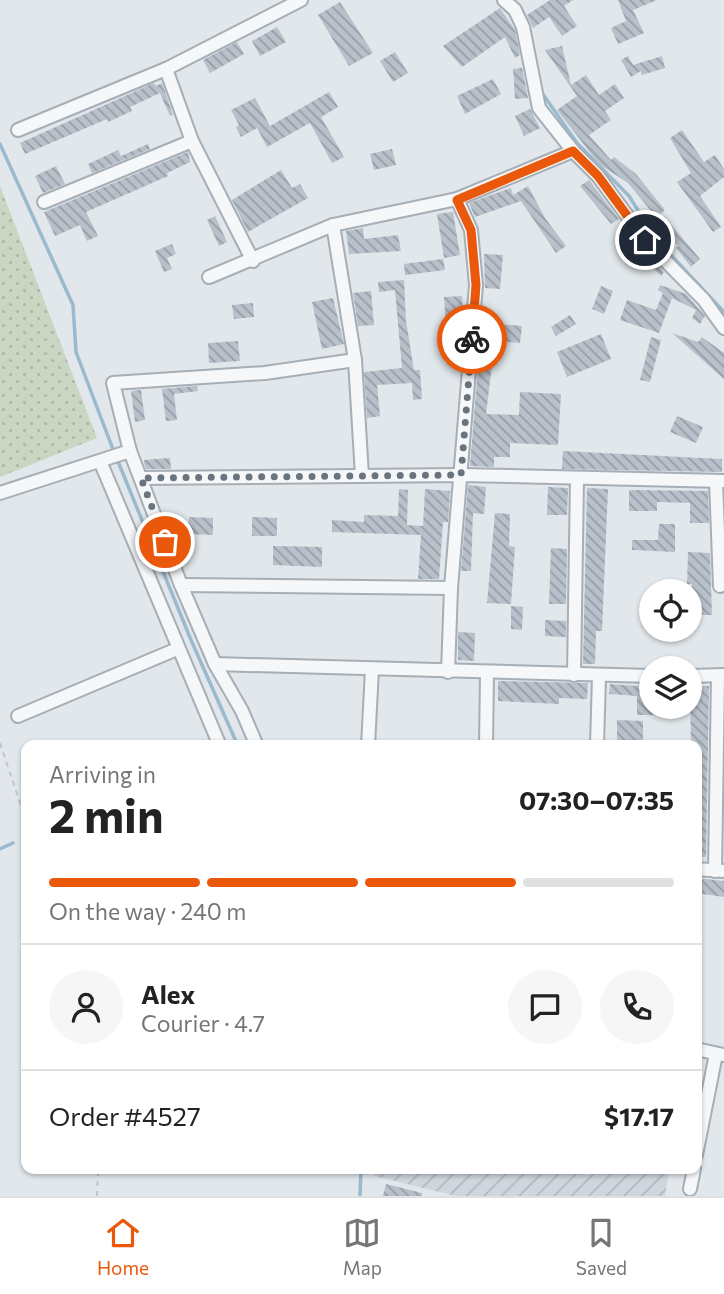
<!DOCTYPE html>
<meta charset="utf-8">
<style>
body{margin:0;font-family:Commissioner,sans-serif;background:#f6f6f6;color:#222;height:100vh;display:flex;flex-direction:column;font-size:26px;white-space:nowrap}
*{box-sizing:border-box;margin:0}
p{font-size:23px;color:#767676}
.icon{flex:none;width:38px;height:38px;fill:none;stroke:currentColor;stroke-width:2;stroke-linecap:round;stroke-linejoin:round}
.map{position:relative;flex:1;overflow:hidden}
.panel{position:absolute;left:21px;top:740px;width:681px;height:434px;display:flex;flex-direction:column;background:#fff;border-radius:14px;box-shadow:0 2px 5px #0004}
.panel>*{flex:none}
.tools{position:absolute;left:639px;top:579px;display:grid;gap:14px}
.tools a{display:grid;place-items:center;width:63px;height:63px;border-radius:50%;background:#fff;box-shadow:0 2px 5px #0004;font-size:35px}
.pin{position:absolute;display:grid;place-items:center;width:60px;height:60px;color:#fff;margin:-30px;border:4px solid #fff;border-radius:50%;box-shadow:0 2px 7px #0007}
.courier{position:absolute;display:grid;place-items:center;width:70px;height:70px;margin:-35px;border:5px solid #ea580c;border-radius:50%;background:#fff;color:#222;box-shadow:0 2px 9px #0007}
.head em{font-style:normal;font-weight:700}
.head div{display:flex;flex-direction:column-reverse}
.head{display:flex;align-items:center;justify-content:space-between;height:119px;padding:0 28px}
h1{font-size:46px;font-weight:700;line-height:52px}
.bar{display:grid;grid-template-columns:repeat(4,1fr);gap:10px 7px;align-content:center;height:84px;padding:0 28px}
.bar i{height:9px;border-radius:5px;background:#e0e0e0}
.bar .current{background:#ea580c}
.bar p{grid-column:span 4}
.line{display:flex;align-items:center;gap:18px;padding:0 28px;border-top:2px solid #e0e0e0}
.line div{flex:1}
.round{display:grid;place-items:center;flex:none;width:74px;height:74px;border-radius:37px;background:#f6f6f6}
.tab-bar{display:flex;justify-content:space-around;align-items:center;height:98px;border-top:2px solid #e0e0e0;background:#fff;font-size:19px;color:#767676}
.tab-bar a{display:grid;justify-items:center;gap:4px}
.tab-bar .current{color:#ea580c}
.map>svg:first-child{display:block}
.industrial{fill:url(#industrial-furrows)}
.grass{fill:url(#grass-dots)}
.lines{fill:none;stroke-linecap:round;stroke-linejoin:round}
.stream{stroke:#99bacf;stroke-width:3.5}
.building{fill:url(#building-back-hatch)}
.minor-casing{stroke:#a6aeb6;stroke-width:16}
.path{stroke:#c0c5ca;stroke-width:2;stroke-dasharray:5 5;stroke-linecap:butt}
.minor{stroke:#f5f7f9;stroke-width:12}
.done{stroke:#69747f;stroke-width:7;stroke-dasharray:0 12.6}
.route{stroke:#ea580c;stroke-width:9}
</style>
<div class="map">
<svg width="724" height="1196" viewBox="0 0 724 1196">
<defs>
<pattern id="industrial-furrows" width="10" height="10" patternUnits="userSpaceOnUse" patternTransform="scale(1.75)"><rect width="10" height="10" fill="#cfd6de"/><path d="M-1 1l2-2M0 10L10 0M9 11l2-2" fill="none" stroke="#b2b8c0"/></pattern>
<pattern id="grass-dots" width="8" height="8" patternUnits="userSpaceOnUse" patternTransform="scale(1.75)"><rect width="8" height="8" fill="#c9d6c2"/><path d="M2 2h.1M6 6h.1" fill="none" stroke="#adb8a8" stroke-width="1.8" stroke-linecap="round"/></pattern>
<pattern id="building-back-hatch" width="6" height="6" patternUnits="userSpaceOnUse" patternTransform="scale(1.75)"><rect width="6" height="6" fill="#b8c0ca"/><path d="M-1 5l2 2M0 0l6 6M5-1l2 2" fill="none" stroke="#969da6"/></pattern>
</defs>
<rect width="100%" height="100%" fill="#e1e7eb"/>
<!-- industrial -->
<polygon class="industrial" points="374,1169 669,1169 665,1196 456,1196 374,1176"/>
<!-- grass -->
<polygon class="grass" points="0,186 97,438 0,477"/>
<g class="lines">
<!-- stream -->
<g class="stream">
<polyline points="542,93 577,143 629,196 656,239 724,312"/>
<polyline points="0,144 73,305 76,352 114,452"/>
<polyline points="117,459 191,640 238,746"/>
<polyline points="0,849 13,843"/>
<polyline points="360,1196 361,1169"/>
</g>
</g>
<!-- building -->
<g class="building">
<polygon points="550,0 573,0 564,6 577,26 562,36 549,17 533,28 527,15"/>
<polygon points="618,0 657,0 633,10 644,33 618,44 611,28 626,21"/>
<polygon points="340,2 373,53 349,66 318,15"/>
<polygon points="500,8 515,30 520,55 515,58 505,37 462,67 443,46"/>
<polygon points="277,27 286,42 260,56 252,41"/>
<polygon points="237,42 244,54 210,73 203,60"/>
<polygon points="562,46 571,85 586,75 599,95 615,84 624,98 605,111 611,120 589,135 611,160 614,157 636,174 665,210 656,217 628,183 599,164 557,110 577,96 545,50"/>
<polygon points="395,52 408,73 393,82 380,61"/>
<polygon points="628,56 633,65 662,56 665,68 642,75 641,71 631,77 621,60"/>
<polygon points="522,68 528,98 515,99 513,69"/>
<polygon points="493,79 501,94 465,114 457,96"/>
<polygon points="154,83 156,86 162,83 173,115 170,116 160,93 130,107 132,111 108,122 107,119 25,154 20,143"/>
<polygon points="329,92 338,107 321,117 344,157 332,163 310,123 267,147 257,128 241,137 236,127 239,125 231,110 255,98 270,126"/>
<polygon points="530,109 540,128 524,136 515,116"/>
<polygon points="682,130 704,162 715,155 724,169 724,177 700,196 721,227 713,232 677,182 691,173 670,138"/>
<polygon points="148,144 150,149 92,173 88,164 118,150 121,156"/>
<polygon points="392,149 396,165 374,170 370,154"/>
<polygon points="188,152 190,162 167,173 168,176 86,212 98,236 87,241 80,225 55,236 44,212"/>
<polygon points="56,166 65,184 43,193 35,176"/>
<polygon points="281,170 292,188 300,184 308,198 248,232 232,200"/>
<polygon points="589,180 619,219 611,224 580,186"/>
<polygon points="528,186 545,218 566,246 556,253 521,201 475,217 469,203 511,188 513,195"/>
<polygon points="453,212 460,255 444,258 437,214"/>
<polygon points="215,216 227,242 219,246 207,220"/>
<polygon points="664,216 700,259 691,267 676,248 678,246 657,222"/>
<polygon points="622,223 664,272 661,276 632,249 619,224"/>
<polygon points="363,228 364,239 398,235 401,251 349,254 346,231"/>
<polygon points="172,244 176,254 167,258 172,269 164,272 155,251"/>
<polygon points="484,254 503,255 500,289 485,288"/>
<polygon points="443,259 445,270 405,275 404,264"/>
<polygon points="404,280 406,321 414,370 420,370 422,399 413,400 412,383 377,385 380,416 367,418 364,372 402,368 395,290 379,292 378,282"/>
<polygon points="660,285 686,294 705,316 700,324 692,318 696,310 672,298 659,333 620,320 627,300 656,310 663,293 658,290"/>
<polygon points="601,286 613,291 604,314 592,309"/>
<polygon points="371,291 374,325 358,326 353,293"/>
<polygon points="462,296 464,329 446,330 444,297"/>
<polygon points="333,298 344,344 322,349 312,302"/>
<polygon points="253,303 254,317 234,319 232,305"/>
<polygon points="570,315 576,324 556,336 551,327"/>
<polygon points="500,324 522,326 520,343 495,341 486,414 519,415 520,392 561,394 558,445 510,443 510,457 494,457 494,467 470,466 481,331 500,333"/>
<polygon points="672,333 698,342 702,337 724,353 724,379"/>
<polygon points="601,334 611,359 567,377 557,352"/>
<polygon points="651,337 661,340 650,382 640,380"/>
<polygon points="238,341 240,361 209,363 208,343"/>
<polygon points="197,386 198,391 174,394 177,420 166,421 162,389"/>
<polygon points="141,390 145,420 135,422 131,391"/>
<polygon points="677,416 703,427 696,443 670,432"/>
<polygon points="563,451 722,459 722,472 562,469"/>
<polygon points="170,458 171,469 146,469 144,463 144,460"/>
<polygon points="468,485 486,487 484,514 473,513 471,571 461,571"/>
<polygon points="548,487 568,488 567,515 547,515"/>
<polygon points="587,488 608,489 602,631 596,631 595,664 583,664"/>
<polygon points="399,489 408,490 407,525 423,526 425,489 450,491 448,522 443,522 439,579 418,579 421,535 332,532 332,520 364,522 364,515 398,516"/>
<polygon points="629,490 708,491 709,523 690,523 690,503 657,502 657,511 629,511"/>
<polygon points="495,513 510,514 509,546 515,547 511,604 487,603"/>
<polygon points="189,517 213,518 213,535 188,534"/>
<polygon points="252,517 277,518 277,536 252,536"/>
<polygon points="659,524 675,524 675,552 632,550 632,540 658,540"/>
<polygon points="273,546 322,547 322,567 273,565"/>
<polygon points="551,548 567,549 566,604 549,604"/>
<polygon points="688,552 710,553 712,615 692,615 692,584 687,584"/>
<polygon points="511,606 523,607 522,630 511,629"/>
<polygon points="545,620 566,621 566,637 545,636"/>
<polygon points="458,632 475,633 474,661 458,660"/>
<polygon points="498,681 588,683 587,699 559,698 559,704 498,701"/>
<polygon points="610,684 651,687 651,707 664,707 664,715 637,715 637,696 609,694"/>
<polygon points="690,686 709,686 706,857 696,857 696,746 691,746"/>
<polygon points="617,720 643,721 643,746 617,746"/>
<polygon points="696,878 724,881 724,897 696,893"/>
<polygon points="386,1184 422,1193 422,1196 383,1196"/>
</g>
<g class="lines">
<defs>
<g id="minor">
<polyline points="504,0 515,10 523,27 539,108 573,151 598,176 645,240 704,300 724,328"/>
<polyline points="166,69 192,141 253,261"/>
<polyline points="18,130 166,69 301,0"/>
<polyline points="44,202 192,141"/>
<polyline points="333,225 355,360 362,476"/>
<polyline points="209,277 333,225 457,199 573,151"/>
<polyline points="100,461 220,746"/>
<polyline points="141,478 461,475 724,481"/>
<polyline points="716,481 720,586"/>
<polyline points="0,493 130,451"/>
<polyline points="181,585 451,588"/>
<polyline points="215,664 651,676"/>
<polyline points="448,672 451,588 476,285 471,230 457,199"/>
<polyline points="574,675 577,478"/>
<polyline points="690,676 724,675"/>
<polyline points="18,716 177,649"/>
<polyline points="257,746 242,711 215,664 181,585 130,451 113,383 265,373 355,360"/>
<polyline points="368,746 372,669"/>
<polyline points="486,746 487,673"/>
<polyline points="597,746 599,676"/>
<polyline points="696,869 724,871"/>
<polyline points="715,871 718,676"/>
<polyline points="696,1049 723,1055"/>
<polyline points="696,1155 716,1054"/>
<polyline points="690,1189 694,1169"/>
</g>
</defs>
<!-- minor casing -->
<use href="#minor" class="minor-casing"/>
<!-- path -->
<g class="path">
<polyline points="0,743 26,821"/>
<polyline points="97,1196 98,1169"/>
</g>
<!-- minor -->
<use href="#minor" class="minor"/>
</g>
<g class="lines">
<!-- done -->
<polyline class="done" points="165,542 141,478 461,475 472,339"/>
<!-- route -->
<polyline class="route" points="472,339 476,285 471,230 457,200 573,151 598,176 645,240"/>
</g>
</svg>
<div class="tools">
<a><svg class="icon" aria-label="locate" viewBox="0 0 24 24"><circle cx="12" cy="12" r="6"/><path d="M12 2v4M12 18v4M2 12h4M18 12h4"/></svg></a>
<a><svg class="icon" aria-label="layers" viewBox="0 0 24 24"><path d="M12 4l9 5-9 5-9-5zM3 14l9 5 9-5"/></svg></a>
</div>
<div class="pin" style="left:165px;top:542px;background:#ea580c"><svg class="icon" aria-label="bag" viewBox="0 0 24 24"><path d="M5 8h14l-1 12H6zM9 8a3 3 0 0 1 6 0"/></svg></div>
<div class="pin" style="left:645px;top:240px;background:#1f2937"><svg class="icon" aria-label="home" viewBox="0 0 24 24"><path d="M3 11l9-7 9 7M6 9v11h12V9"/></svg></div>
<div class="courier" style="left:472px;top:339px"><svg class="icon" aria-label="bike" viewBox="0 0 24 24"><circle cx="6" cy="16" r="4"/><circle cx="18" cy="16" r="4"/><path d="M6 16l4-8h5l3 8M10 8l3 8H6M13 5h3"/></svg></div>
<section class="panel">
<div class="head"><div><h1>2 min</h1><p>Arriving in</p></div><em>07:30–07:35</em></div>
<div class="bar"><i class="current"></i><i class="current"></i><i class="current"></i><i></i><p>On the way · 240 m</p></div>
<div class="line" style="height:126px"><a class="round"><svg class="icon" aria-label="person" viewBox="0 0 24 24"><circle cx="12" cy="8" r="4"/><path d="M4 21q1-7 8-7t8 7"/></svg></a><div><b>Alex</b><p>Courier · 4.7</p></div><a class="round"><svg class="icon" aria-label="chat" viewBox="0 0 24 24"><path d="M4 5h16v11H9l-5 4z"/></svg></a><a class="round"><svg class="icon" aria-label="phone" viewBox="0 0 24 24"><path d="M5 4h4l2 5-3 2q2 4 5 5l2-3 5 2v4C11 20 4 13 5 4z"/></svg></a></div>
<div class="line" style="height:91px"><div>Order #4527</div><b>$17.17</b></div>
</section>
</div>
<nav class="tab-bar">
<a class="current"><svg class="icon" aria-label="home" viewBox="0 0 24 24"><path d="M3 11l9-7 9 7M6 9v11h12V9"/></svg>Home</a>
<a><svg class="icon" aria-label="map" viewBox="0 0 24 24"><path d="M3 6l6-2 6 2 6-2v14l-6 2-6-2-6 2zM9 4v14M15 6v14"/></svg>Map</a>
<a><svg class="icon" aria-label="saved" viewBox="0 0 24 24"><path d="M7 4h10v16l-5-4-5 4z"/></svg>Saved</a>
</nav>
